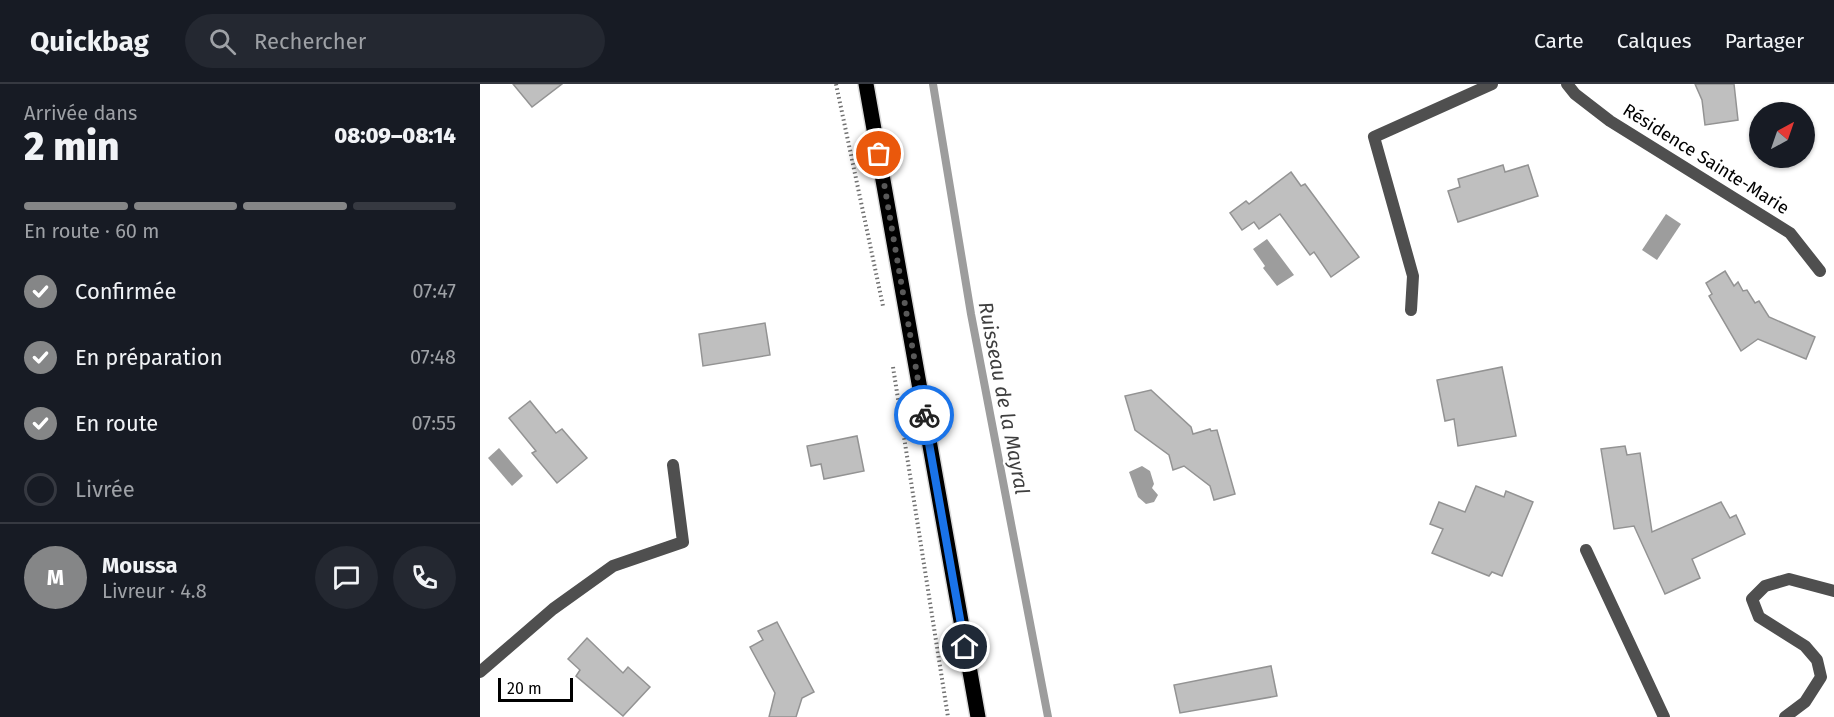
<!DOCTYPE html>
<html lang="fr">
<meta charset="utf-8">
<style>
body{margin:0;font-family:"Fira Sans",sans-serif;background:#242831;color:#f1f3f6;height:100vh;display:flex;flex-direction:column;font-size:22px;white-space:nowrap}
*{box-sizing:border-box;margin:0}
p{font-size:20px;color:#9ea1a6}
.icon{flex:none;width:33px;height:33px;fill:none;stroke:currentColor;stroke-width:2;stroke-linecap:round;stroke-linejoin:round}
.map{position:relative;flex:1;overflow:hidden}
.details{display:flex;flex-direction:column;background:#171b24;width:480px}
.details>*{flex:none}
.needle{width:39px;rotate:40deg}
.controls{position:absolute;left:1269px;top:18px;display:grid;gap:12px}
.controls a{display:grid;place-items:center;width:66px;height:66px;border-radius:50%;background:#171b24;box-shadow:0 2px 4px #0004;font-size:30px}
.scale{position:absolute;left:18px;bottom:15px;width:75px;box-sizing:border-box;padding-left:6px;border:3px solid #000;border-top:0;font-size:16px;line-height:21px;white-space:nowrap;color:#000;-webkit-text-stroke:4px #fff;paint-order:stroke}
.pin{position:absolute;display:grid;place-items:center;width:51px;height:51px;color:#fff;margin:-26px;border:3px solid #fff;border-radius:50%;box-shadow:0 2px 6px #0007}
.courier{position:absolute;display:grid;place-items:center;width:60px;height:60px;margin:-30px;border:4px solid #1a73e8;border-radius:50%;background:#fff;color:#222;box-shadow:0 2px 8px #0007}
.head em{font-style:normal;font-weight:800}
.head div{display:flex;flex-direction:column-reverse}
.head{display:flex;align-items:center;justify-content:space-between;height:102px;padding:0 24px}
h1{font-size:39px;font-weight:800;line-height:45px}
.bar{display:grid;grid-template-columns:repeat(4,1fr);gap:9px 6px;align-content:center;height:72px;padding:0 24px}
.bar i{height:8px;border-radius:4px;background:#363941}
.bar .on{background:#858687}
.bar p{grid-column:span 4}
.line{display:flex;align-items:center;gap:15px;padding:0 24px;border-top:2px solid #363941}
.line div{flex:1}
.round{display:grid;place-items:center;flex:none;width:63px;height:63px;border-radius:32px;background:#242831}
ol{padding:0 24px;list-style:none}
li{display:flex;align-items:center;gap:18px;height:66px}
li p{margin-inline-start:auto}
li .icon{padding:6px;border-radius:50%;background:#858687;color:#fff;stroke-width:4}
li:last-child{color:#9ea1a6}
li i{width:33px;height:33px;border:3px solid #363941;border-radius:50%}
header{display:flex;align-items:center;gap:36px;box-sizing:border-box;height:84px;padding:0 30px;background:#171b24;border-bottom:2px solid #363941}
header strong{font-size:28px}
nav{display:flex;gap:33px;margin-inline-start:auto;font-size:21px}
.search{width:420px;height:54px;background:#242831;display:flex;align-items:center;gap:15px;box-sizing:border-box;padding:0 21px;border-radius:33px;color:#9ea1a6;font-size:22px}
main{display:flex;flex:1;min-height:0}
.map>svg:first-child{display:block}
.water{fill:#9d9d9d}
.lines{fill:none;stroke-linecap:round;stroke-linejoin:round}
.stream{stroke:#9d9d9d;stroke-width:8}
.building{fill:#bfbfbf;stroke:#939393;stroke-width:1.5}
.primary-casing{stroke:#dbdbdb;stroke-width:18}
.path{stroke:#717171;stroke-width:4;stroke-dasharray:1.5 3;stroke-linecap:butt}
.service{stroke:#4f4f4f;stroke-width:12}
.minor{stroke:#4f4f4f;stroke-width:12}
.primary{stroke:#000;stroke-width:15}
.done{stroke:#595959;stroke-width:6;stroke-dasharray:0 10.8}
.route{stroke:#1a73e8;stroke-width:8}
.labels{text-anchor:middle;stroke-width:4.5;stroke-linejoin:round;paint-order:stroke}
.street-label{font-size:18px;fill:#000;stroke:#fff}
.water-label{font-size:20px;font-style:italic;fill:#3e3e3e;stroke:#fff}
</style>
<header>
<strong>Quickbag</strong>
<div class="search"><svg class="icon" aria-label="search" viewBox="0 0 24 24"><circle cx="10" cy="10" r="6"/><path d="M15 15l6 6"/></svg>Rechercher</div>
<nav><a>Carte</a><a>Calques</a><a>Partager</a></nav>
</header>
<main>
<section class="details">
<div class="head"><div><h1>2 min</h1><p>Arrivée dans</p></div><em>08:09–08:14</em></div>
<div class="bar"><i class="on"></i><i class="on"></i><i class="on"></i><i></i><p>En route · 60 m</p></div>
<ol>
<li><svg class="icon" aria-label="check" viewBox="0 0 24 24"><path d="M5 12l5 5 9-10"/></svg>Confirmée<p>07:47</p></li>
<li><svg class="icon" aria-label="check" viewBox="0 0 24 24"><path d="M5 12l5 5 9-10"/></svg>En préparation<p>07:48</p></li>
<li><svg class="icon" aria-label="check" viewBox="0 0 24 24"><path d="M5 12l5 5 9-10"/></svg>En route<p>07:55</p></li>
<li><i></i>Livrée</li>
</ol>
<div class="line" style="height:108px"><b class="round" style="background:#858687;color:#fff">M</b><div><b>Moussa</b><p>Livreur · 4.8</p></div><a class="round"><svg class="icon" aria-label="chat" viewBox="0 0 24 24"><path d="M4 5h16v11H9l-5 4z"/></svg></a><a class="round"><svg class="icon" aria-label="phone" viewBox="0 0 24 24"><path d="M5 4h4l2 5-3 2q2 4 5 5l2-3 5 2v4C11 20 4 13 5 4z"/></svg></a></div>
</section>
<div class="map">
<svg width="1354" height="633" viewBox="0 0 1354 633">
<rect width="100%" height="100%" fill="#fff"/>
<!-- water -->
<g class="water">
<polygon points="1186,130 1201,140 1177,176 1162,166"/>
<polygon points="787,155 814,191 797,202 783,184 785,182 773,165"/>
<polygon points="19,364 43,392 32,402 8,374"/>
<polygon points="662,382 670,387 674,400 672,404 678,411 674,418 666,420 658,413 649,388"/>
</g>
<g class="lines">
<!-- stream -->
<polyline class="stream" points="453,0 491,230 568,633"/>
</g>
<!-- building -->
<g class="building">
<polygon points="33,0 82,0 52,23"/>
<polygon points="1215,0 1254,0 1258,36 1225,41 1222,16"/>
<polygon points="1023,81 1025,88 1048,81 1058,112 978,138 968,107 980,103 978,95"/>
<polygon points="811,88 821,102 825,100 879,173 851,193 834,168 830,171 800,130 779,145 774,138 762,146 750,129 766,117 769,120"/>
<polygon points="1245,187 1254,202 1258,198 1263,207 1267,206 1275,219 1279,217 1289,233 1335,253 1326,275 1278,255 1261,267 1229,212 1232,210 1226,199"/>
<polygon points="285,239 290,271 223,282 219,250"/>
<polygon points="1022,283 1036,352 978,362 974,335 965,337 957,296"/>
<polygon points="671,306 711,343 713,350 730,345 731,347 737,346 755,410 734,416 730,402 704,382 693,386 689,371 655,346 645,312"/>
<polygon points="50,317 76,349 82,345 107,374 77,399 52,369 56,367 29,334"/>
<polygon points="377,352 384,387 344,395 341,380 331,382 327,362"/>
<polygon points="1145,362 1147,371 1160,369 1172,448 1241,418 1250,434 1256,431 1265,450 1212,475 1220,494 1185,510 1154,442 1134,445 1121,365"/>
<polygon points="996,402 1024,413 1026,407 1053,418 1022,492 1012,488 1009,492 952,469 963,445 950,440 959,418 985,428"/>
<polygon points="297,538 334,608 322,614 316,633 289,633 295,609 270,563 283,556 278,547"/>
<polygon points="107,554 143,589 148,583 170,603 143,632 96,592 100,586 88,575"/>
<polygon points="791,582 797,612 700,629 694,601"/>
</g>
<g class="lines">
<defs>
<polyline id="primary" points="386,0 498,633"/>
</defs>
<!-- primary casing -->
<use href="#primary" class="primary-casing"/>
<!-- path -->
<g class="path">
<polyline points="356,0 403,222"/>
<polyline points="413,283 468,633"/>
</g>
<!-- service -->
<g class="service">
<polyline points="1106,466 1184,633"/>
<polyline points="1305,633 1325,618 1341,593 1337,576 1325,562 1279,533 1272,515 1285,502 1309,495 1354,507"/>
</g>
<!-- minor -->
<g class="minor">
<polyline points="1087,0 1095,10 1130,37 1310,149 1340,187"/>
<polyline points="931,226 933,192 894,53 1012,0"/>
<polyline points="0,588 73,525 133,482 203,458 193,381"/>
</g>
<!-- primary -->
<use href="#primary" class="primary"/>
</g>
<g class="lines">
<!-- done -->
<polyline class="done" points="399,70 444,331"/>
<!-- route -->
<polyline class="route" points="444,331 485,563"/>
</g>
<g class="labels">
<!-- street labels -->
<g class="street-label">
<text transform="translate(1226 75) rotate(32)" y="6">Résidence Sainte-Marie</text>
</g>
<!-- water labels -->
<g class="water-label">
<text transform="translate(524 314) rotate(79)" y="7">Ruisseau de la Mayral</text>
</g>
</g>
</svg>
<div class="controls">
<a><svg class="needle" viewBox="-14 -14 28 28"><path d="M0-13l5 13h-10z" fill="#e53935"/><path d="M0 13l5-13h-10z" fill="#9ea1a6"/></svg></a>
</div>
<div class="scale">20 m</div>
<div class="pin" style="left:399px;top:70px;background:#ea580c"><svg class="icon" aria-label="bag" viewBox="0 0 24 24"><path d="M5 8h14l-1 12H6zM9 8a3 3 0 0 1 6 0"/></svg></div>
<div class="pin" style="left:485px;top:563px;background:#1f2937"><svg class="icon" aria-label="home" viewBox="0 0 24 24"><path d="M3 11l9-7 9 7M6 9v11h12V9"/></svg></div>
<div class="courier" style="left:444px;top:331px"><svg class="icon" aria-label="bike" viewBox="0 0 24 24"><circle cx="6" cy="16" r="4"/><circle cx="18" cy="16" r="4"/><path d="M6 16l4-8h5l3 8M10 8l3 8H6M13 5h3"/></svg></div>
</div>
</main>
